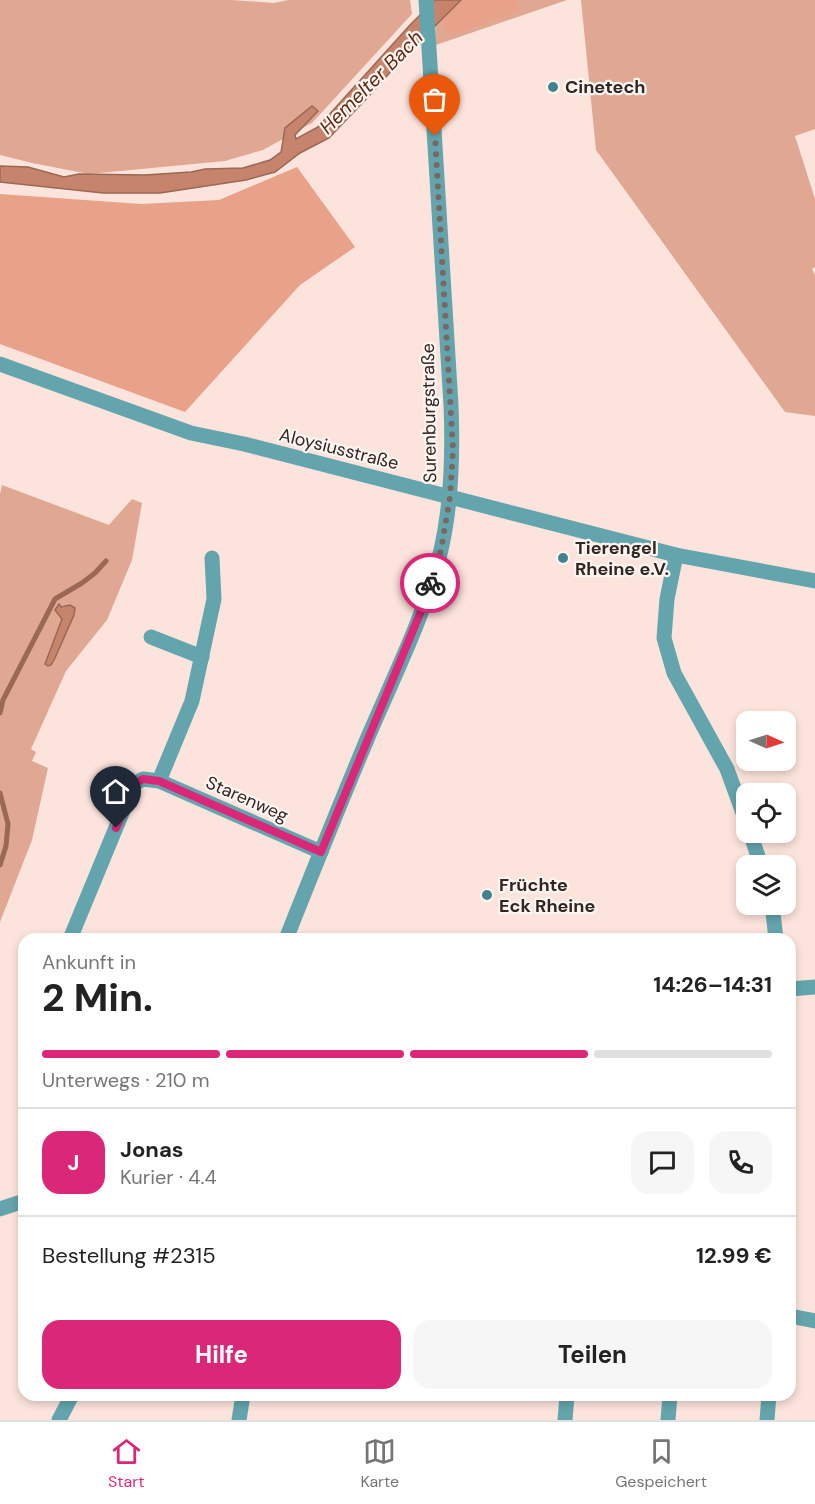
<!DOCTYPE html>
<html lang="de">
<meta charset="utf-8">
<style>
body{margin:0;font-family:"DM Sans",sans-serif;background:#f6f6f6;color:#222;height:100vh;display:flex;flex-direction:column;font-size:22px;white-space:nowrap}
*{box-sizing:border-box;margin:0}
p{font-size:20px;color:#767676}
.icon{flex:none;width:33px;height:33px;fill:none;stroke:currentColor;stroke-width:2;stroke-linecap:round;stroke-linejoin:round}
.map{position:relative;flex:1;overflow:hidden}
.sheet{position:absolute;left:18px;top:933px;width:778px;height:468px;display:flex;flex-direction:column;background:#fff;border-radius:18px;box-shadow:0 3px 9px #0003}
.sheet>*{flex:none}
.needle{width:39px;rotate:93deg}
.buttons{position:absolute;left:736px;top:711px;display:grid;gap:12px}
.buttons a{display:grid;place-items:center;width:60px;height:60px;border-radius:12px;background:#fff;box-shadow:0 3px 9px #0003;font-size:30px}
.pin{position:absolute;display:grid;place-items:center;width:51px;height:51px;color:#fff;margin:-62px -26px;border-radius:50% 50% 50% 0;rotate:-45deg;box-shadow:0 0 6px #0007}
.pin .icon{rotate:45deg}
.courier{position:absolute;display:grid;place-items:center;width:60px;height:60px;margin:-30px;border:4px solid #db2777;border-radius:50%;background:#fff;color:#222;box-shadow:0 2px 8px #0007}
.summary em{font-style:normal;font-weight:700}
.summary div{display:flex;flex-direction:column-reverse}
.summary{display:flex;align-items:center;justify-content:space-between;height:102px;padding:0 24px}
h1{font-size:39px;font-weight:700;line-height:45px}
.bar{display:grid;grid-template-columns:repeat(4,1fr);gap:9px 6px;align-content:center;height:72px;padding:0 24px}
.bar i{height:8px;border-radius:4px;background:#e0e0e0}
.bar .current{background:#db2777}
.bar p{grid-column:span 4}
.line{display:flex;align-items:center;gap:15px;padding:0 24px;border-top:2px solid #e0e0e0}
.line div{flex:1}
.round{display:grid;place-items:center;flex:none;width:63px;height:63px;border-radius:18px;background:#f6f6f6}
.action{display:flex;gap:12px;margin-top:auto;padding:12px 24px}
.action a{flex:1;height:69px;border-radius:18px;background:#db2777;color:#fff;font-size:24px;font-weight:700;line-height:69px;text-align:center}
.action a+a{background:#f6f6f6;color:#222}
.tab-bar{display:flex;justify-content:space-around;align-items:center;height:84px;border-top:2px solid #e0e0e0;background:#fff;font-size:16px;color:#767676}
.tab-bar a{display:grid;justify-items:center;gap:3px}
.tab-bar .current{color:#db2777}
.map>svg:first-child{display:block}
.green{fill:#e0a793}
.forest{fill:#e7a289}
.water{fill:#c6846c;stroke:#9a6855;stroke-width:1.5}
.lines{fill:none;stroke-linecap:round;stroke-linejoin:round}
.stream{stroke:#9a6855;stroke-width:5}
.minor{stroke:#64a5ad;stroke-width:15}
.tertiary{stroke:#64a5ad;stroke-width:15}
.done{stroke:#796862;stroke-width:6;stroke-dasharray:0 10.8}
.route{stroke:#db2777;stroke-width:8}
.poi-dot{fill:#3e848e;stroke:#fdf5f2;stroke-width:2}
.labels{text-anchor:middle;stroke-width:4.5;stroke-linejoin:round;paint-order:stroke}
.poi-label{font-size:18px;font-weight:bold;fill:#332520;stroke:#fdf5f2;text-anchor:start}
.street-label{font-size:18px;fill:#332520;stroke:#fdf5f2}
.water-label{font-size:20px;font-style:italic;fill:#62260c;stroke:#fdf5f2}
</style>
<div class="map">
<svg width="815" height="1420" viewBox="0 0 815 1420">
<rect width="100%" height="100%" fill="#fce4dc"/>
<!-- green -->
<g class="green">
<polygon points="0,0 232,0 274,3 288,0 410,0 412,14 312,123 263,150 225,161 89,174 32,163 0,155"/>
<polygon points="435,0 567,0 436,45"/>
<polygon points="581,0 815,0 815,129 795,136 815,199 815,267 812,269 815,275 815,416 785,412 596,150"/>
<polygon points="2,485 109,525 132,499 142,503 132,560 107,620 66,671 31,749 36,752 32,761 48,768 32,840 0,922 0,494"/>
</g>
<!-- forest -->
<g class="forest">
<polygon points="460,0 517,0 518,11 462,32 454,33 447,31 444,27 444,17"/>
<polygon points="297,167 355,247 300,285 185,412 0,344 0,194 141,204 219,200"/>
</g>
<!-- water -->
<g class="water">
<polygon points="435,0 461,0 402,59 369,96 329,138 300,153 275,172 246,180 160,193 103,193 0,182 0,166 28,167 64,177 79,174 145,175 191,172 205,169 243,168 270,160 281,152 285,128 312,106 318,111 295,135 296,139 318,127 410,25"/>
<polygon points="59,604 61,607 70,605 75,608 74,615 55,658 51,665 48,666 45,664 62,619 55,610"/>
</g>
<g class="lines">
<!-- stream -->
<g class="stream">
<polyline points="0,713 3,700 55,599 82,583 95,573 106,561"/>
<polyline points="0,793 8,824 6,846 0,865"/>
</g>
<!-- minor -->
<g class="minor">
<polyline points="0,364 191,433 244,444 450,497"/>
<polyline points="676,555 667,599 664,638 674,673 727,769 747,824"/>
<polyline points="212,558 214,599 192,701 159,781 321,852"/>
<polyline points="151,637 202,657"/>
<polyline points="750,832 761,866"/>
<polyline points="772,904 776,939"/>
<polyline points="70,939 134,784 143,779 159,781"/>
<polyline points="790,989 815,987"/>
<polyline points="0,1209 24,1201"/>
<polyline points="790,1316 815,1321"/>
<polyline points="239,1420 243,1395"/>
<polyline points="565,1420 567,1395"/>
<polyline points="668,1420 670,1395"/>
<polyline points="767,1420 769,1395"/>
</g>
<!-- tertiary -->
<g class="tertiary">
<polyline points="450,497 676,555 815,581"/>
<path d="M286,939C313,871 340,804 368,737C394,676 425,615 441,550C452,502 453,454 451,405L426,0"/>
<polyline points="59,1420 72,1395"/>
</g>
</g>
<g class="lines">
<!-- done -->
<polyline class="done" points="430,583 441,550 450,497 453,450 435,136"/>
<!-- route -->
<polyline class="route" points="116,828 134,784 143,779 159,781 321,852 424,604 430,583"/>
</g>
<!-- markers -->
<g class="poi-dot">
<circle cx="553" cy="87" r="6"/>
<circle cx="563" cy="558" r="6"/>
<circle cx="487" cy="895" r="6"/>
</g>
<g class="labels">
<!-- poi labels -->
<g class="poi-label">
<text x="565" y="93">Cinetech</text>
<text x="575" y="554">Tierengel<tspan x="575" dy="21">Rheine e.V.</tspan></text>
<text x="499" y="891">Früchte<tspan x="499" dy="21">Eck Rheine</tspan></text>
</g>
<!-- street labels -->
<g class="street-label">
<text transform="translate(429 413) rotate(-91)" y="6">Surenburgstraße</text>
<text transform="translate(339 449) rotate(14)" y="6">Aloysiusstraße</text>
<text transform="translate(247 799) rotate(24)" y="6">Starenweg</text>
</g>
<!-- water labels -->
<g class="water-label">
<text transform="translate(371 82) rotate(-45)" y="7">Hemelter Bach</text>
</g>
</g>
</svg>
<div class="buttons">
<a><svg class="needle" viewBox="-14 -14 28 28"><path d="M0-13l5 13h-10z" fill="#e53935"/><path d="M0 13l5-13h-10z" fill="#767676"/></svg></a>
<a><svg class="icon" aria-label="locate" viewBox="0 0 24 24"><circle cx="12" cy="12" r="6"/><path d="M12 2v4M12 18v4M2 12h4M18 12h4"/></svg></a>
<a><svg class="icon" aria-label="layers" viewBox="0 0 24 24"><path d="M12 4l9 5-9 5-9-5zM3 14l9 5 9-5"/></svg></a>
</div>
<div class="pin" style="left:435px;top:136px;background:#ea580c"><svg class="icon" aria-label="bag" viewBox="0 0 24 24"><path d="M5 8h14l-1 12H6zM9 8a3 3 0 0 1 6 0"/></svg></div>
<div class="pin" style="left:116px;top:828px;background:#1f2937"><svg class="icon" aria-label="home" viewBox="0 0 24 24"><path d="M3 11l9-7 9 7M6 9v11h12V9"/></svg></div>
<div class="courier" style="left:430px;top:583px"><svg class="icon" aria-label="bike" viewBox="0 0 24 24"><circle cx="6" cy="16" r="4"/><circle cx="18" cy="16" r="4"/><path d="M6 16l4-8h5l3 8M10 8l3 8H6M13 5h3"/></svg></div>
<section class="sheet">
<div class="summary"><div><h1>2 Min.</h1><p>Ankunft in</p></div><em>14:26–14:31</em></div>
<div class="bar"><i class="current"></i><i class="current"></i><i class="current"></i><i></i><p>Unterwegs · 210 m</p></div>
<div class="line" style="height:108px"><b class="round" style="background:#db2777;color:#fff">J</b><div><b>Jonas</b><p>Kurier · 4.4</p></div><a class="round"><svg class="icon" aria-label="chat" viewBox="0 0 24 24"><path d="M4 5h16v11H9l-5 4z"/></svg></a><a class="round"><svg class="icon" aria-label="phone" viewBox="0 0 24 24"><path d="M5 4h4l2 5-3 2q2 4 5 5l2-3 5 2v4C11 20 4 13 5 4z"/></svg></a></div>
<div class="line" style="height:78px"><div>Bestellung #2315</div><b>12.99 €</b></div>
<div class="action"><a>Hilfe</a><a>Teilen</a></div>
</section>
</div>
<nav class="tab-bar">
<a class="current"><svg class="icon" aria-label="home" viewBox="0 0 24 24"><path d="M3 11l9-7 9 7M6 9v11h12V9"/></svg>Start</a>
<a><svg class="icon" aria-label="map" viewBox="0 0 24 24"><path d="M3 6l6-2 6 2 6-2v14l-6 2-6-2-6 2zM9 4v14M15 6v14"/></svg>Karte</a>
<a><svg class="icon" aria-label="saved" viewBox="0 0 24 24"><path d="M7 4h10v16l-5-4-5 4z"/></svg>Gespeichert</a>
</nav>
